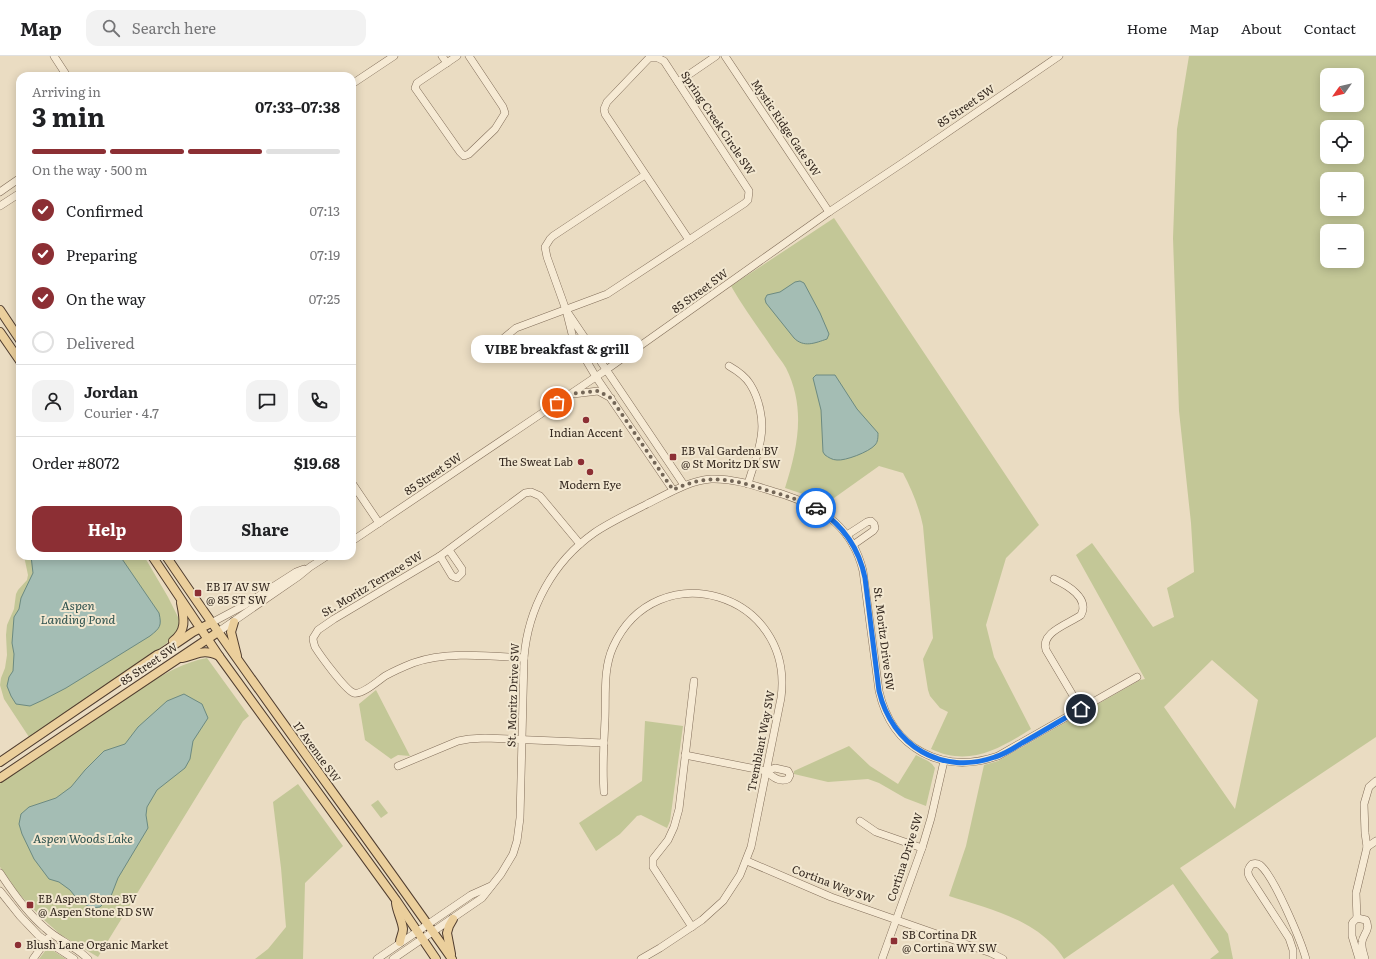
<!DOCTYPE html>
<meta charset="utf-8">
<style>
body{margin:0;font-family:Literata,serif;background:#f2f2f2;color:#202124;height:100vh;display:flex;flex-direction:column;font-size:15px;white-space:nowrap}
*{box-sizing:border-box;margin:0}
p{font-size:13px;color:#757577}
.icon{flex:none;width:22px;height:22px;fill:none;stroke:currentColor;stroke-width:2;stroke-linecap:round;stroke-linejoin:round}
.map{position:relative;flex:1;overflow:hidden}
.side{position:absolute;left:16px;top:16px;width:340px;height:488px;display:flex;flex-direction:column;background:#fff;border-radius:12px;box-shadow:0 2px 10px #0003}
.side>*{flex:none}
.needle{width:26px;rotate:236deg}
.controls{position:absolute;left:1320px;top:12px;display:grid;gap:8px}
.controls a{display:grid;place-items:center;width:44px;height:44px;border-radius:8px;background:#fff;box-shadow:0 2px 10px #0003;font-size:20px}
.pin{position:absolute;display:grid;place-items:center;width:34px;height:34px;color:#fff;margin:-17px;border:2px solid #fff;border-radius:50%;box-shadow:0 1px 4px #0007}
.courier{position:absolute;display:grid;place-items:center;width:40px;height:40px;margin:-20px;border:3px solid #1a73e8;border-radius:50%;background:#fff;color:#222;box-shadow:0 1px 5px #0007}
.bubble{position:absolute;height:28px;border-radius:12px;background:#fff;box-shadow:0 2px 10px #0003;font-size:13px;font-weight:700;line-height:28px;text-align:center}
.headline em{font-style:normal;font-weight:700}
.headline div{display:flex;flex-direction:column-reverse}
.headline{display:flex;align-items:center;justify-content:space-between;height:68px;padding:0 16px}
h1{font-size:26px;font-weight:700;line-height:30px}
.bar{display:grid;grid-template-columns:repeat(4,1fr);gap:6px 4px;align-content:center;height:48px;padding:0 16px}
.bar i{height:5px;border-radius:3px;background:#e0e0e0}
.bar .selected{background:#8c2f34}
.bar p{grid-column:span 4}
.line{display:flex;align-items:center;gap:10px;padding:0 16px;border-top:1px solid #e0e0e0}
.line div{flex:1}
.round{display:grid;place-items:center;flex:none;width:42px;height:42px;border-radius:12px;background:#f2f2f2}
ol{padding:0 16px;list-style:none}
li{display:flex;align-items:center;gap:12px;height:44px}
li p{margin-inline-start:auto}
li .icon{padding:4px;border-radius:50%;background:#8c2f34;color:#fff;stroke-width:4}
li:last-child{color:#757577}
li i{width:22px;height:22px;border:2px solid #e0e0e0;border-radius:50%}
.action{display:flex;gap:8px;margin-top:auto;padding:8px 16px}
.action a{flex:1;height:46px;border-radius:12px;background:#8c2f34;color:#fff;font-size:16px;font-weight:700;line-height:46px;text-align:center}
.action a+a{background:#f2f2f2;color:#202124}
header{display:flex;align-items:center;gap:24px;box-sizing:border-box;height:56px;padding:0 20px;background:#fff;border-bottom:1px solid #e0e0e0}
header strong{font-size:19px}
nav{display:flex;gap:22px;margin-inline-start:auto;font-size:14px}
.search{width:280px;height:36px;background:#f2f2f2;display:flex;align-items:center;gap:10px;box-sizing:border-box;padding:0 14px;border-radius:12px;color:#757577;font-size:15px}
.map>svg:first-child{display:block}
.green{fill:#c3c797;fill-rule:evenodd}
.water{fill:#a4bdb4;stroke:#6c8a81}
.lines{fill:none;stroke-linecap:round;stroke-linejoin:round}
.minor-casing{stroke:#826e5a;stroke-width:8}
.major-casing{stroke:#503d2f;stroke-width:10}
.minor{stroke:#f6ead4;stroke-width:7}
.major{stroke:#ebcf9c;stroke-width:8}
.done{stroke:#736657;stroke-width:4;stroke-dasharray:0 7.2}
.route{stroke:#1a73e8;stroke-width:5}
.poi-dot{fill:#8c2f34;stroke:#f2e7d0;stroke-width:1.5}
.labels{text-anchor:middle;stroke-width:4;stroke-linejoin:round;paint-order:stroke}
.street-label{font-size:11px;fill:#33271e;stroke:#f2e7d0}
.poi-label{font-size:11px;fill:#33271e;stroke:#f2e7d0;text-anchor:start}
.water-label{font-size:12px;font-style:italic;fill:#2e524e;stroke:#f2e7d0}
</style>
<header>
<strong>Map</strong>
<div class="search"><svg class="icon" aria-label="search" viewBox="0 0 24 24"><circle cx="10" cy="10" r="6"/><path d="M15 15l6 6"/></svg>Search here</div>
<nav><a>Home</a><a>Map</a><a>About</a><a>Contact</a></nav>
</header>
<div class="map">
<svg width="1376" height="903" viewBox="0 0 1376 903">
<rect width="100%" height="100%" fill="#eadcc2"/>
<!-- green -->
<g class="green">
<path d="M1189,0H1376V681L1180,812L1228,878L1233,903H1210L1219,896L1173,828L1064,903C1060,897 1056,891 1050,886C1023,860 983,851 949,840L966,790L984,709L998,705L1140,624L1145,623L1076,499L1092,487L1153,571L1174,561L1167,532L1194,516L1191,467L1179,355L1173,182L1177,73ZM1327,19H1357V49H1327ZM1327,71H1357V101H1327ZM1327,123H1357V153H1327ZM1327,175H1357V205H1327ZM1212,604L1258,644L1235,753L1164,651Z"/>
<path d="M834,162L1039,469L1006,502L986,569L994,601L1031,673C999,693 969,711 931,693L948,656L940,652L930,640L928,634L923,603L933,582L923,470C919,451 912,434 903,417L879,410L827,447L823,448L809,440L785,432C798,391 806,352 786,312C782,305 776,298 772,292C758,271 743,251 731,230Z"/>
<polygon points="24,500 144,500 168,541 180,565 178,576 173,582 152,599 29,681 4,643 0,629 1,622 5,612 7,599 6,579 7,569 14,553 16,538 18,534 27,524 28,519"/>
<path d="M207,602L249,660L243,665L98,901L61,879L44,864L19,838L0,811V727L144,630C164,618 184,606 207,602Z"/>
<polygon points="376,634 410,700 398,699 391,703 365,684 359,648"/>
<polygon points="645,665 683,670 670,765 667,772 641,759 637,760 620,778 596,795 579,767 642,725"/>
<polygon points="849,690 870,710 898,728 916,699 928,705 932,708 935,712 926,750 905,742 879,727 868,723 828,726 794,718 794,715"/>
<polygon points="298,728 343,790 305,827 303,903 255,903 268,893 286,871 281,812 273,746"/>
<polygon points="378,744 388,757 381,762 371,749"/>
<polygon points="52,894 66,903 39,903 45,895"/>
</g>
<!-- water -->
<g class="water">
<path d="M800,225L804,227L820,257L829,278L827,283C815,287 804,292 794,282L766,247L765,243L767,239L780,236L795,226Z"/>
<path d="M816,319H835L857,353L878,377C878,381 878,386 875,389C869,396 845,405 837,404C832,404 828,401 825,399L823,396L821,354L813,322Z"/>
<path d="M31,500H120L159,557C162,570 160,572 150,580L66,632L43,644L30,650L16,648L11,640L7,630L9,621L13,615L14,598L12,587L14,561L19,553L21,542L33,517Z"/>
<polygon points="184,638 202,648 208,662 193,685 190,703 185,712 157,734 147,751 146,759 148,772 118,822 111,840 100,851 91,852 78,844 70,834 59,826 49,823 34,803 22,778 19,768 21,758 29,751 56,742 71,731 85,714 104,695 125,688 138,671 167,645"/>
</g>
<g class="lines">
<defs>
<g id="minor">
<polyline points="54,0 67,20"/>
<polyline points="442,0 447,7"/>
<polyline points="457,0 417,27 415,32 460,96 464,100 469,98 495,73 505,57 503,51 469,0"/>
<polyline points="725,0 829,156"/>
<polygon points="649,2 658,2 664,5 749,135 748,144 745,147 689,184 605,58 604,53 607,46"/>
<polyline points="678,26 716,0"/>
<polyline points="352,28 394,0"/>
<polyline points="645,119 553,180 550,183 545,191 547,201 566,254 573,282 596,321 673,434"/>
<polyline points="0,136 20,122"/>
<polyline points="0,150 20,137"/>
<polyline points="568,257 684,429"/>
<polyline points="492,293 499,286 516,272 607,238 689,184"/>
<path d="M729,310C736,314 745,320 750,328C759,342 764,364 761,381C759,397 752,413 748,428"/>
<polyline points="573,338 598,335 611,342"/>
<polyline points="352,427 379,467"/>
<polyline points="847,479 867,466 871,465 874,468 875,472 873,475 853,489"/>
<polyline points="352,485 606,314 829,156 904,106 1059,0"/>
<polyline points="440,500 452,520 457,522 462,517 462,513 449,494"/>
<path d="M1054,523C1067,529 1090,542 1081,559C1069,568 1040,576 1046,594L1081,653"/>
<polyline points="211,567 243,550 296,516 304,513"/>
<polyline points="218,576 299,520 310,511 327,500"/>
<path d="M524,602C488,600 448,595 413,607C403,611 394,615 385,620C378,625 362,639 354,637C346,635 320,599 315,591C314,588 313,585 313,582L318,574L334,563L440,500L525,437L531,436L540,440L580,488"/>
<polyline points="685,699 766,715"/>
<polyline points="398,710 458,685 469,683 485,682 604,687"/>
<path d="M775,712L788,715L790,719L788,723C780,727 772,721 766,715Z"/>
<path d="M604,736C602,711 604,687 605,663C606,639 603,613 613,591C656,496 795,536 781,642L751,791L740,819L723,845L702,864L660,892L641,903"/>
<polyline points="860,765 876,776 922,792"/>
<polyline points="1367,791 1376,785"/>
<polyline points="747,805 831,841 991,897 1003,903"/>
<path d="M0,817C13,837 27,857 45,872C58,884 75,890 88,903"/>
<polyline points="0,835 20,860 39,880 74,903"/>
<polyline points="1357,862 1356,837 1367,791 1365,777 1364,748 1369,731 1376,725"/>
<polyline points="692,871 655,814 653,811 653,803 668,784 674,771 679,753 694,625"/>
<polyline points="33,903 48,882"/>
<polyline points="377,903 471,839 491,830"/>
<path d="M393,903L482,842L501,818L513,798L517,785L520,762L524,602C528,552 553,506 594,477C610,466 630,457 647,448C668,438 687,425 711,423C736,422 761,432 785,439C824,452 853,473 863,515L879,635C892,693 942,719 998,700L1137,621"/>
<polyline points="882,903 922,792 931,762 944,705"/>
<path d="M1293,903V894L1289,882L1250,822C1247,817 1247,813 1252,808C1255,807 1257,807 1260,809C1274,820 1301,885 1306,903"/>
<path d="M1359,903L1352,880V868L1353,866L1357,862L1366,864C1371,874 1363,878 1362,886C1361,892 1364,898 1365,903"/>
</g>
<g id="major">
<polyline points="0,254 20,284"/>
<polyline points="0,276 20,305"/>
<polyline points="152,500 219,600 396,844 436,903"/>
<path d="M166,500C258,637 358,768 452,903"/>
<polyline points="234,566 231,576 237,600"/>
<path d="M173,585C187,575 184,562 181,547"/>
<path d="M182,602C198,599 202,592 219,600"/>
<polyline points="0,706 157,599 162,597 193,576 211,567"/>
<polyline points="0,722 218,576"/>
<path d="M396,847C397,856 402,864 403,873C403,878 400,882 400,886"/>
<polyline points="451,898 447,877 449,870 453,863"/>
</g>
</defs>
<!-- minor casing -->
<use href="#minor" class="minor-casing"/>
<!-- major casing -->
<use href="#major" class="major-casing"/>
<!-- minor -->
<use href="#minor" class="minor"/>
<!-- major -->
<use href="#major" class="major"/>
</g>
<g class="lines">
<!-- done -->
<path class="done" d="M557,347L570,338L588,336L598,335L611,342L673,434C708,417 731,423 766,434C783,439 800,444 816,452"/>
<!-- route -->
<path class="route" d="M816,452C842,468 859,492 865,522L879,635C892,690 942,720 995,701C1005,698 1014,692 1022,687C1042,676 1061,664 1081,653"/>
</g>
<!-- markers -->
<g class="poi-dot">
<circle cx="586" cy="364" r="4"/>
<rect x="669" y="397" width="8" height="8" rx="2"/>
<circle cx="581" cy="406" r="4"/>
<circle cx="590" cy="416" r="4"/>
<rect x="194" y="533" width="8" height="8" rx="2"/>
<rect x="26" y="845" width="8" height="8" rx="2"/>
<rect x="890" y="881" width="8" height="8" rx="2"/>
<circle cx="18" cy="889" r="4"/>
</g>
<g class="labels">
<!-- street labels -->
<g class="street-label">
<text transform="translate(966 50) rotate(-34)" y="4">85 Street SW</text>
<text transform="translate(718 67) rotate(56)" y="4">Spring Creek Circle SW</text>
<text transform="translate(786 72) rotate(56)" y="4">Mystic Ridge Gate SW</text>
<text transform="translate(700 235) rotate(-36)" y="4">85 Street SW</text>
<text transform="translate(433 418) rotate(-34)" y="4">85 Street SW</text>
<text transform="translate(372 528) rotate(-31)" y="4">St. Moritz Terrace SW</text>
<text transform="translate(884 583) rotate(83)" y="4">St. Moritz Drive SW</text>
<text transform="translate(149 608) rotate(-34)" y="4">85 Street SW</text>
<text transform="translate(513 639) rotate(-88)" y="4">St. Moritz Drive SW</text>
<text transform="translate(761 685) rotate(-79)" y="4">Tremblant Way SW</text>
<text transform="translate(317 696) rotate(54)" y="4">17 Avenue SW</text>
<text transform="translate(905 801) rotate(-72)" y="4">Cortina Drive SW</text>
<text transform="translate(833 828) rotate(21)" y="4">Cortina Way SW</text>
</g>
<!-- poi labels -->
<g class="poi-label">
<text x="586" y="381" text-anchor="middle">Indian Accent</text>
<text x="681" y="399">EB Val Gardena BV<tspan x="681" dy="13">@ St Moritz DR SW</tspan></text>
<text x="573" y="410" text-anchor="end">The Sweat Lab</text>
<text x="590" y="433" text-anchor="middle">Modern Eye</text>
<text x="206" y="535">EB 17 AV SW<tspan x="206" dy="13">@ 85 ST SW</tspan></text>
<text x="38" y="847">EB Aspen Stone BV<tspan x="38" dy="13">@ Aspen Stone RD SW</tspan></text>
<text x="902" y="883">SB Cortina DR<tspan x="902" dy="13">@ Cortina WY SW</tspan></text>
<text x="26" y="893">Blush Lane Organic Market</text>
</g>
<!-- water labels -->
<g class="water-label">
<text x="78" y="554">Aspen<tspan x="78" dy="14">Landing Pond</tspan></text>
<text x="83" y="787">Aspen Woods Lake</text>
</g>
</g>
</svg>
<div class="controls">
<a><svg class="needle" viewBox="-14 -14 28 28"><path d="M0-13l5 13h-10z" fill="#e53935"/><path d="M0 13l5-13h-10z" fill="#757577"/></svg></a>
<a><svg class="icon" aria-label="locate" viewBox="0 0 24 24"><circle cx="12" cy="12" r="6"/><path d="M12 2v4M12 18v4M2 12h4M18 12h4"/></svg></a>
<a>+</a>
<a>−</a>
</div>
<div class="pin" style="left:557px;top:347px;background:#ea580c"><svg class="icon" aria-label="bag" viewBox="0 0 24 24"><path d="M5 8h14l-1 12H6zM9 8a3 3 0 0 1 6 0"/></svg></div>
<div class="pin" style="left:1081px;top:653px;background:#1f2937"><svg class="icon" aria-label="home" viewBox="0 0 24 24"><path d="M3 11l9-7 9 7M6 9v11h12V9"/></svg></div>
<div class="courier" style="left:816px;top:452px"><svg class="icon" aria-label="car" viewBox="0 0 24 24"><path d="M5 17H2v-5l4-1 3-4h7l3 4 3 1v5h-3M9 17h6M6 11h13"/><circle cx="7" cy="17" r="2"/><circle cx="17" cy="17" r="2"/></svg></div>
<div class="bubble" style="left:471px;top:279px;width:172px">VIBE breakfast &amp; grill</div>
<section class="side">
<div class="headline"><div><h1>3 min</h1><p>Arriving in</p></div><em>07:33–07:38</em></div>
<div class="bar"><i class="selected"></i><i class="selected"></i><i class="selected"></i><i></i><p>On the way · 500 m</p></div>
<ol>
<li><svg class="icon" aria-label="check" viewBox="0 0 24 24"><path d="M5 12l5 5 9-10"/></svg>Confirmed<p>07:13</p></li>
<li><svg class="icon" aria-label="check" viewBox="0 0 24 24"><path d="M5 12l5 5 9-10"/></svg>Preparing<p>07:19</p></li>
<li><svg class="icon" aria-label="check" viewBox="0 0 24 24"><path d="M5 12l5 5 9-10"/></svg>On the way<p>07:25</p></li>
<li><i></i>Delivered</li>
</ol>
<div class="line" style="height:72px"><a class="round"><svg class="icon" aria-label="person" viewBox="0 0 24 24"><circle cx="12" cy="8" r="4"/><path d="M4 21q1-7 8-7t8 7"/></svg></a><div><b>Jordan</b><p>Courier · 4.7</p></div><a class="round"><svg class="icon" aria-label="chat" viewBox="0 0 24 24"><path d="M4 5h16v11H9l-5 4z"/></svg></a><a class="round"><svg class="icon" aria-label="phone" viewBox="0 0 24 24"><path d="M5 4h4l2 5-3 2q2 4 5 5l2-3 5 2v4C11 20 4 13 5 4z"/></svg></a></div>
<div class="line" style="height:52px"><div>Order #8072</div><b>$19.68</b></div>
<div class="action"><a>Help</a><a>Share</a></div>
</section>
</div>
